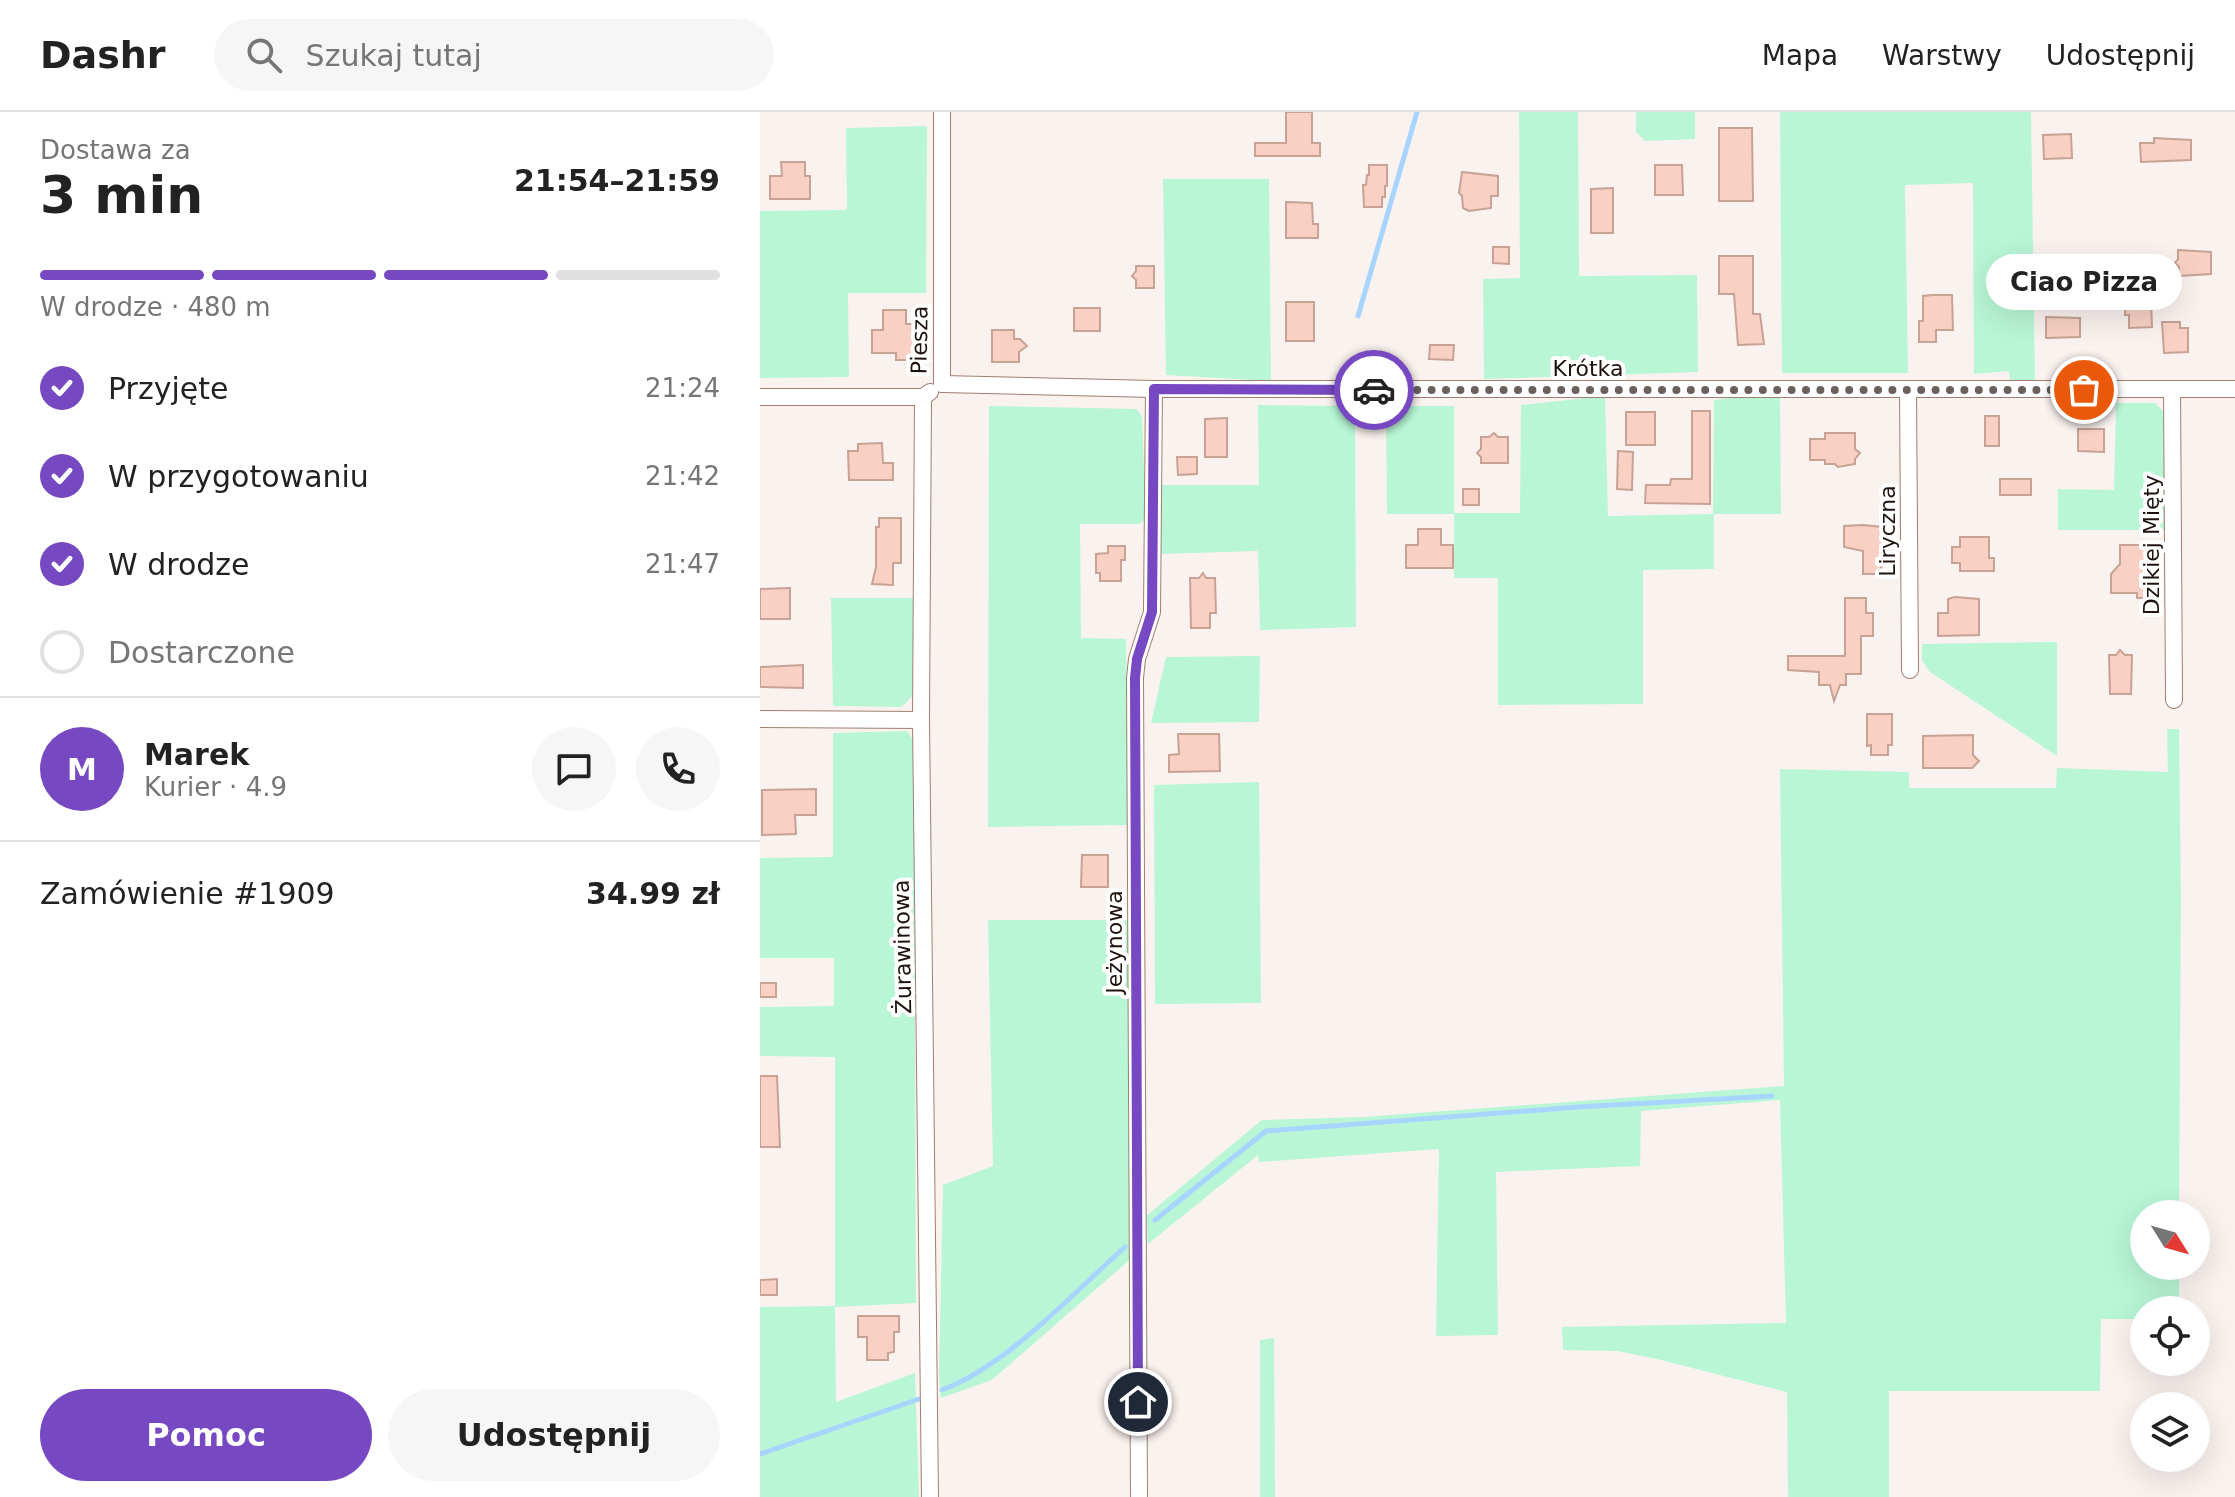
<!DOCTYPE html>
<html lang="pl">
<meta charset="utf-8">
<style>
body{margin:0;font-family:"DejaVu Sans",sans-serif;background:#f6f6f6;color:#222;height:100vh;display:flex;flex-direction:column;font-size:30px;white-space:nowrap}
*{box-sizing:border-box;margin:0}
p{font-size:26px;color:#767676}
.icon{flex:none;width:44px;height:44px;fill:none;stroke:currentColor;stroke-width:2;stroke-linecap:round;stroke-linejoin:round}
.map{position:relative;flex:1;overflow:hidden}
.side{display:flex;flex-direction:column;background:#fff;width:760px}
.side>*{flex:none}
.needle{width:52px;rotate:127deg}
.controls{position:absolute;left:1370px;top:1088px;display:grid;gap:16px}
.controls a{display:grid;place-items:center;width:80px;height:80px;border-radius:50%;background:#fff;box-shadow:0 8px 32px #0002;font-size:40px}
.pin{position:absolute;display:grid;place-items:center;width:68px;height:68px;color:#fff;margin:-34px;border:4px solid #fff;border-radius:50%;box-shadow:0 2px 8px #0007}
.courier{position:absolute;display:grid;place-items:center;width:80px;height:80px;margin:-40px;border:6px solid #7649c2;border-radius:50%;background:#fff;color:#222;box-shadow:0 2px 10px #0007}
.bubble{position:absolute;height:56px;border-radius:28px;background:#fff;box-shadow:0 8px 32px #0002;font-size:26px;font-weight:800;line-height:56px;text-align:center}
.headline em{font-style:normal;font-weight:800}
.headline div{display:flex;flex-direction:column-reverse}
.headline{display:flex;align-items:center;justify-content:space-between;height:136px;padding:0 40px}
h1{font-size:52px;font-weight:800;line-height:60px}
.bar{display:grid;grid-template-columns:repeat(4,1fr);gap:12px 8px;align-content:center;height:96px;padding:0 40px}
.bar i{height:10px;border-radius:6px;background:#e0e0e0}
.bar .selected{background:#7649c2}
.bar p{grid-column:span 4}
.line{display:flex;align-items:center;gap:20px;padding:0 40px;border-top:2px solid #e0e0e0}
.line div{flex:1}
.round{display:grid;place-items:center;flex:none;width:84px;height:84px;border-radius:42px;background:#f6f6f6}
ol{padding:0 40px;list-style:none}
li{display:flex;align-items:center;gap:24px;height:88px}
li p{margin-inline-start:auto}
li .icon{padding:8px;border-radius:50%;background:#7649c2;color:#fff;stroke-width:4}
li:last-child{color:#767676}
li i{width:44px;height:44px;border:4px solid #e0e0e0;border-radius:50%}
.cta{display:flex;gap:16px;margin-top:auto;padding:16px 40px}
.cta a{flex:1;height:92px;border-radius:48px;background:#7649c2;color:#fff;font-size:32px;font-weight:800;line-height:92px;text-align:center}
.cta a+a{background:#f6f6f6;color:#222}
header{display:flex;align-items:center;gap:48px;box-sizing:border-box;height:112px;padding:0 40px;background:#fff;border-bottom:2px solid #e0e0e0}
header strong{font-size:38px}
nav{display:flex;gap:44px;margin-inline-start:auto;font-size:28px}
.search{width:560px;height:72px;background:#f6f6f6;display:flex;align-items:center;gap:20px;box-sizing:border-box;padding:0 28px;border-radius:44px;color:#767676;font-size:30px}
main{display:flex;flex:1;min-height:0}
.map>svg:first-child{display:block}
.green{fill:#b8f6d6}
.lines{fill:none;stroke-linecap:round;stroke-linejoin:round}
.stream{stroke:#a8d5ff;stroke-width:5}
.building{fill:#f8d1c4;stroke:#c7a295;stroke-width:2}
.street-casing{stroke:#a17e72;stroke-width:18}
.street{stroke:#fff;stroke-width:16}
.done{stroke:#6c605d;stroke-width:8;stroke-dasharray:0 14.4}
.route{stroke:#7649c2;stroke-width:10}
.labels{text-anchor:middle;stroke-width:8;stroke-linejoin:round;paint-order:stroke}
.street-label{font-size:22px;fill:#1f120e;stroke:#fff}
</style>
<header>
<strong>Dashr</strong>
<div class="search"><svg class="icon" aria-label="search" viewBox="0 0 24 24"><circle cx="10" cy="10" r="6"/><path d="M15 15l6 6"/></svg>Szukaj tutaj</div>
<nav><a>Mapa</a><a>Warstwy</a><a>Udostępnij</a></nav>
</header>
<main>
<section class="side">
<div class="headline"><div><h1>3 min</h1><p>Dostawa za</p></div><em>21:54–21:59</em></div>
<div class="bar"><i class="selected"></i><i class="selected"></i><i class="selected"></i><i></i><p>W drodze · 480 m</p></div>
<ol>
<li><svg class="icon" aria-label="check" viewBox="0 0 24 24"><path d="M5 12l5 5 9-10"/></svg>Przyjęte<p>21:24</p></li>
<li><svg class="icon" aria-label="check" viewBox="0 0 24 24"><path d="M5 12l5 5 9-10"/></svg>W przygotowaniu<p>21:42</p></li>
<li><svg class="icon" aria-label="check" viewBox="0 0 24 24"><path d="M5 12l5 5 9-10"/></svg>W drodze<p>21:47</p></li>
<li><i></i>Dostarczone</li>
</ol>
<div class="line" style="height:144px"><b class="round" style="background:#7649c2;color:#fff">M</b><div><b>Marek</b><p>Kurier · 4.9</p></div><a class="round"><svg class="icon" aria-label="chat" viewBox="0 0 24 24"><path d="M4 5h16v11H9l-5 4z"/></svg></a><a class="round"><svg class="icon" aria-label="phone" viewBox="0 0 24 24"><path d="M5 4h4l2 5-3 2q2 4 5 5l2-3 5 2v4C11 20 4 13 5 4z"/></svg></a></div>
<div class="line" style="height:104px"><div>Zamówienie #1909</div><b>34.99 zł</b></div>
<div class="cta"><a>Pomoc</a><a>Udostępnij</a></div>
</section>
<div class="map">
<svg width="1475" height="1385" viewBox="0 0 1475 1385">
<rect width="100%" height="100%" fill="#faf2ef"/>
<!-- green -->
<g class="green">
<polygon points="759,0 818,0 819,164 937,163 938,260 724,267 723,167 760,166"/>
<polygon points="876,0 935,0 935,27 885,29 876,20"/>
<polygon points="1020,0 1271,0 1275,271 1250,269 1249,259 1214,262 1213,71 1145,73 1148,261 1022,261"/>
<polygon points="167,14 166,181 88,181 89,265 0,266 0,99 87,98 86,16"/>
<polygon points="403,67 509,67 511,269 406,263"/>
<polygon points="992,283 1020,284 1021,402 954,402 954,457 883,458 883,592 738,593 738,466 694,466 694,402 627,402 626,303 635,294 694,294 694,401 760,401 761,293 845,284 848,404 953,402 954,288"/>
<polygon points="1356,291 1395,291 1405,301 1407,418 1298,418 1298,377 1354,378"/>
<polygon points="498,293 586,294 595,302 596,515 500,518 498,439 401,442 401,373 499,373"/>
<polygon points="229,294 377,297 382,305 386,407 379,412 320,412 321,526 366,527 369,713 228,715"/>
<polygon points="71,486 153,486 153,583 142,595 73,594"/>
<polygon points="1297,530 1297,644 1170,560 1162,549 1162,532"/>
<polygon points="500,544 499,610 391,611 406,545"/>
<polygon points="1407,617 1419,617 1421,788 1419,1102 1384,1102 1384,1154 1419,1154 1419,1198 1384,1198 1384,1207 1341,1207 1340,1279 1129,1279 1129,1385 1028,1385 1027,1280 897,1247 857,1239 803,1238 802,1215 1026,1211 1020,988 881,999 880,1054 736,1060 738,1223 676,1224 679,1037 499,1050 498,1043 388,1132 386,1104 502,1008 604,1005 1024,974 1020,657 1149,660 1149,676 1296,676 1297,656 1408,660"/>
<polygon points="147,619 154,629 156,1191 75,1195 76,1290 155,1261 159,1385 0,1385 0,1195 75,1194 75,945 0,944 0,895 74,894 74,846 0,846 0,746 73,745 73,621"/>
<polygon points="499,670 501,891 395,892 394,673"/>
<polygon points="228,808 369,808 374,1144 232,1268 181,1286 179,1267 183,1073 233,1054"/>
<polygon points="514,1226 515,1385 500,1385 500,1228"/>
</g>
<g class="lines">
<!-- stream -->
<g class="stream">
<polyline points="598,204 657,0"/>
<polyline points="395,1108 506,1019 818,995 1012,984"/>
<path d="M182,1278C248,1253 312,1182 365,1135"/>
<polyline points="0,1342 159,1287"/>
</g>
</g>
<!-- building -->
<g class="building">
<polygon points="526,0 552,0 552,31 560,31 560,44 495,44 495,31 526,31"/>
<polygon points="959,16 992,16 993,89 959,89"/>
<polygon points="1311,22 1312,46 1284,47 1283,23"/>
<polygon points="1394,26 1431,28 1431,48 1381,50 1380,31 1394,31"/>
<polygon points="21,50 45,50 45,64 50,64 50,87 10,87 10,64 22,64"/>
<polygon points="609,53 627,53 627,74 625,74 625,85 622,85 622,95 604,95 603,73 606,73 607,63 609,63"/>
<polygon points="895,53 922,53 923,83 895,83"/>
<polygon points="702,60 738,64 738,84 731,84 731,96 709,99 703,96 702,84 699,81"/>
<polygon points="853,76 853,121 831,121 831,77"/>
<polygon points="526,90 552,91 553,112 558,112 558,126 526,126"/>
<polygon points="733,135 749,135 749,152 733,151"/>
<polygon points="1418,138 1451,140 1451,162 1419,164 1419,155 1415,151 1418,147"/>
<polygon points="959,144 993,144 993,202 1000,202 1004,232 978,233 974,182 959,182"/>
<polygon points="376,154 394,154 394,176 376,176 376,168 372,164 376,159"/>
<polygon points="1172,183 1192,183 1193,218 1176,218 1176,230 1159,230 1159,209 1163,209 1163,184"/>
<polygon points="1391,189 1392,215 1369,216 1369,203 1365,203 1365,190"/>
<rect x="526" y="190" width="28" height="39"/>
<rect x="314" y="196" width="26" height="23"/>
<polygon points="123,198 146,198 146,212 154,212 154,248 136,248 136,241 112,241 112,218 123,218"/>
<polygon points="1286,205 1320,206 1320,225 1286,226"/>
<polygon points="1402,210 1420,210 1420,216 1428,216 1428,240 1404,241"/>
<polygon points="232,218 254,218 254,227 260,227 267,234 259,240 259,250 232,250"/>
<polygon points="670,233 694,233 693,248 669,247"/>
<polygon points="932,299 950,299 950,392 885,391 886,373 910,373 911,367 932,367"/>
<rect x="866" y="300" width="29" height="33"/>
<rect x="1225" y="304" width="14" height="30"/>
<polygon points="467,306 467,345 445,345 445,307"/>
<polygon points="1318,317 1344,317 1344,340 1318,339"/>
<polygon points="734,321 738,325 748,325 748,351 721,351 721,345 717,341 721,337 721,325 729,325"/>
<polygon points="1065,321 1095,321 1095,337 1100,341 1095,347 1095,352 1078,355 1075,352 1065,352 1065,348 1050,348 1050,327 1065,327"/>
<polygon points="122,331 123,351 133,351 133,368 89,368 88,339 98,339 98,332"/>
<polygon points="858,339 873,340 872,378 857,377"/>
<polygon points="417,345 437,345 437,362 418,363"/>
<rect x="1240" y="367" width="31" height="16"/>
<rect x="703" y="377" width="16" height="16"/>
<polygon points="119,406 141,406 141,451 133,451 133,473 112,472 116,455 116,415 119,415"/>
<polygon points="1103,413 1122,415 1121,462 1103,462 1103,439 1084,435 1084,414"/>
<polygon points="658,417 681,417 681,433 693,433 693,456 646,456 646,433 658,433"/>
<polygon points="1200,425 1229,425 1229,446 1234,446 1234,459 1200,459 1200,451 1192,451 1192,435 1200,435"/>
<polygon points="1360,433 1388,433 1388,451 1393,451 1393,486 1377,486 1377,481 1351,481 1351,462 1360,452"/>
<polygon points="348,434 365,434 365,448 361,448 361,469 340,469 340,461 336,461 336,442 348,441"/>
<polygon points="443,461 446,466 455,466 456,501 450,501 450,516 431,516 430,466 439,466"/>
<polygon points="30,476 30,507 0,507 0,477"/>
<polygon points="1195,485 1219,487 1219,523 1178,524 1178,501 1188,501 1188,487"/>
<polygon points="1085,486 1106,486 1106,501 1113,501 1113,524 1101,524 1101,562 1086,562 1086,573 1080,573 1074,589 1070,573 1059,573 1059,560 1028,558 1028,544 1085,544"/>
<polygon points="1360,538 1365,543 1372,543 1371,582 1350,582 1349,543 1356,543"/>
<polygon points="43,553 43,576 0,575 0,555"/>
<polygon points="1107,602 1132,602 1132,633 1128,633 1128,643 1111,643 1111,633 1107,634"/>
<polygon points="418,622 459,622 460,659 409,660 409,643 419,642"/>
<polygon points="1213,623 1213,643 1219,649 1212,656 1163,656 1163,624"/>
<polygon points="56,677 56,703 35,703 36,722 2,723 2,678"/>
<polygon points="322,743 348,743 348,775 321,775"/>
<rect x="0" y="871" width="16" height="14"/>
<polygon points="0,964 17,964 20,1035 0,1035"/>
<polygon points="17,1167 17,1183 0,1183 0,1168"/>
<polygon points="98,1204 139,1204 139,1220 134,1220 134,1240 128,1241 128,1248 107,1248 107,1225 98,1225"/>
</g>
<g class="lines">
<defs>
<g id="street">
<polyline points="182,272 394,277 1475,277"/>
<polyline points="182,272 182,0"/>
<polyline points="1412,277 1414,588"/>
<polyline points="1148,279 1150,558"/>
<polyline points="0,285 163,285 170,280"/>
<polyline points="163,285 161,608 170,1385"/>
<polyline points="0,607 161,608"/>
<polyline points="379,1385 375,566 377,547 392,500 394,277"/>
</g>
</defs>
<!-- street casing -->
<use href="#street" class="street-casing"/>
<!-- street -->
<use href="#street" class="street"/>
</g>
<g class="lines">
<!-- done -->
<polyline class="done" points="614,278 1324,278"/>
<!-- route -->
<polyline class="route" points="378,1290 375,566 377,547 392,500 394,277 614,278"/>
</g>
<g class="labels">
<!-- street labels -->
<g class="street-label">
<text transform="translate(159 228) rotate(-89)" y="8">Piesza</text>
<text x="828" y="264">Krótka</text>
<text transform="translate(1127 419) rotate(-90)" y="8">Liryczna</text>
<text transform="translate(1391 433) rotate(-90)" y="8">Dzikiej Mięty</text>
<text transform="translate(354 830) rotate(-90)" y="8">Jeżynowa</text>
<text transform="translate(142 835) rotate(-91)" y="8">Żurawinowa</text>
</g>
</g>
</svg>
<div class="controls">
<a><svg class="needle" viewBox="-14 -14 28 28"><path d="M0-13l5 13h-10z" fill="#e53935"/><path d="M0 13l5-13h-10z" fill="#767676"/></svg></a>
<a><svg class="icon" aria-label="locate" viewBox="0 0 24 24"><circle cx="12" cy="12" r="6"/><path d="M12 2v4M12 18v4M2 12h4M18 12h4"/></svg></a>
<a><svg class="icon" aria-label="layers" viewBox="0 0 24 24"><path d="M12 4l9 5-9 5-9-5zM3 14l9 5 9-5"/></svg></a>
</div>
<div class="pin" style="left:1324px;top:278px;background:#ea580c"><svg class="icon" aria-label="bag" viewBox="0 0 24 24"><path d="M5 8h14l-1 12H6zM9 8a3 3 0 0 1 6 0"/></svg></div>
<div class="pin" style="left:378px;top:1290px;background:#1f2937"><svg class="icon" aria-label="home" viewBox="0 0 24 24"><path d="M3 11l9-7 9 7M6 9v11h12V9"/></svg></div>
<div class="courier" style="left:614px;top:278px"><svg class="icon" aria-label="car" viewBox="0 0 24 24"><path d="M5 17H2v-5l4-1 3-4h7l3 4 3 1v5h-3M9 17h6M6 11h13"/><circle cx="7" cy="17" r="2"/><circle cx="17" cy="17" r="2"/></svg></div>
<div class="bubble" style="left:1226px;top:142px;width:196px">Ciao Pizza</div>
</div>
</main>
